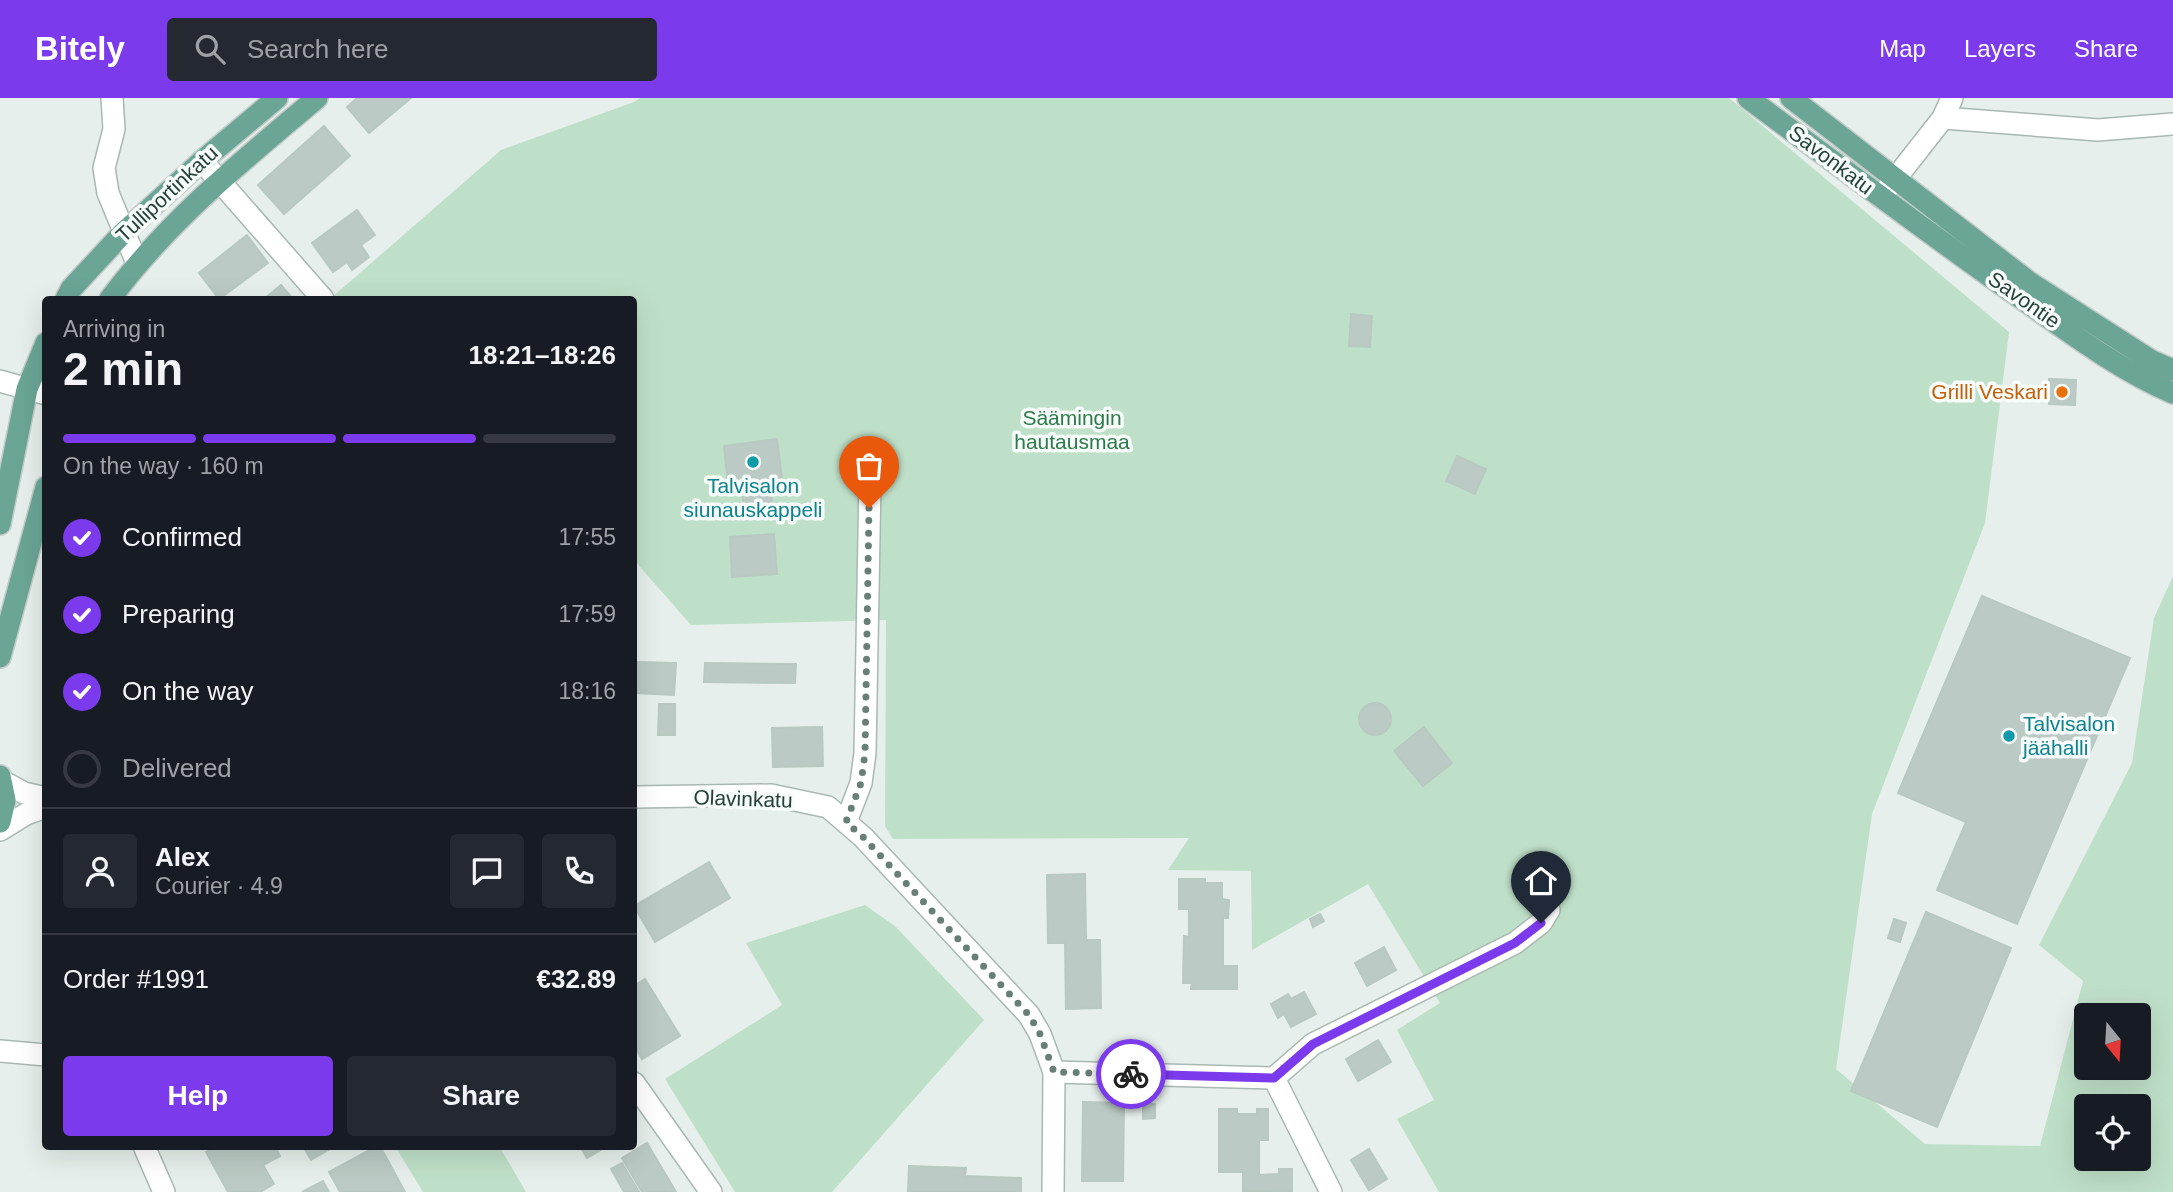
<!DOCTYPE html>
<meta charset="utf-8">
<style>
body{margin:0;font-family:Helvetica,sans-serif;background:#242831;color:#f1f3f6;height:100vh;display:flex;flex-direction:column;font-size:26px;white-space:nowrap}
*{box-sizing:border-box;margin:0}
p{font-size:23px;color:#9ea1a6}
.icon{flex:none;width:38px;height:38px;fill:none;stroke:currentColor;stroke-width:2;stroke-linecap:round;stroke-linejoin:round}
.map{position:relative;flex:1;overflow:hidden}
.panel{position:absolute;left:42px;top:198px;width:595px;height:854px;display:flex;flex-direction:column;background:#171b24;border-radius:7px;box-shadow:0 7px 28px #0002}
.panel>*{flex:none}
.needle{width:46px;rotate:162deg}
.tools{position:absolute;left:2074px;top:905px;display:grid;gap:14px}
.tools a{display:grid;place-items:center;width:77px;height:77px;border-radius:7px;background:#171b24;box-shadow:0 7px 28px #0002;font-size:35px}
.pin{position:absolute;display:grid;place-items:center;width:60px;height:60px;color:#fff;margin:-72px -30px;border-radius:50% 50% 50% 0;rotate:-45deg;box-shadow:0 0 7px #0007}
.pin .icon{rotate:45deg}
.courier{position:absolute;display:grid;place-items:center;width:70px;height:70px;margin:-35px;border:5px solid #7c3aed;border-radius:50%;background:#fff;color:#222;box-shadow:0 2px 9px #0007}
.headline em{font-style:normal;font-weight:700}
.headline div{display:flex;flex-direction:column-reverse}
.headline{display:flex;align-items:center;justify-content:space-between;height:119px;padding:0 21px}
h1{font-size:46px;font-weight:700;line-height:52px}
.bar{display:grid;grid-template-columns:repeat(4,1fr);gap:10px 7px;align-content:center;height:84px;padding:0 21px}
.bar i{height:9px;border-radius:5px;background:#363941}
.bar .active{background:#7c3aed}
.bar p{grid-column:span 4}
.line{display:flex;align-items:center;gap:18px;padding:0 21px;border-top:2px solid #363941}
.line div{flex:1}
.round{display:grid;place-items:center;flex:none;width:74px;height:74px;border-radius:7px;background:#242831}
ol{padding:0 21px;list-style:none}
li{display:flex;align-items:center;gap:21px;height:77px}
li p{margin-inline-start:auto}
li .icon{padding:7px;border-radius:50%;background:#7c3aed;color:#fff;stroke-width:4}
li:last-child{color:#9ea1a6}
li i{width:38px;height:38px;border:4px solid #363941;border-radius:50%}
.cta{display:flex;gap:14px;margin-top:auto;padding:14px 21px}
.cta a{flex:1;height:80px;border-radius:7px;background:#7c3aed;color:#fff;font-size:28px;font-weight:700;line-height:80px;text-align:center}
.cta a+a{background:#242831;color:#f1f3f6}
header{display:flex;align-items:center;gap:42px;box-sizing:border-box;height:98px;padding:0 35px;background:#7c3aed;color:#fff}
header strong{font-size:33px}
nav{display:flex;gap:38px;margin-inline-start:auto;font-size:24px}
.search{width:490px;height:63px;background:#242831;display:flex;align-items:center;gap:18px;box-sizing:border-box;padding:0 24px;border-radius:7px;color:#9ea1a6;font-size:26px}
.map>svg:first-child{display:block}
.green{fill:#bfe0c8;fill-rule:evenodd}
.building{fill:#bbcac4;stroke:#b8c9c2;stroke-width:2}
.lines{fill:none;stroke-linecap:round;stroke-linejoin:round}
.minor-casing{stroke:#a8b8b2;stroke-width:24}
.major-casing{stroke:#c2cac8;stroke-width:24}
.minor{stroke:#fff;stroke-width:21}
.major{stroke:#6aa596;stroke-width:21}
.done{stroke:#687f78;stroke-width:7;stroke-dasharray:0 12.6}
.route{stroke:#7c3aed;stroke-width:9}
.food-dot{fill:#e8710a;stroke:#f7fbf9;stroke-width:2.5}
.culture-dot{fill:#0f9aa8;stroke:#f7fbf9;stroke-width:2.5}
.labels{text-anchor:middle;stroke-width:7;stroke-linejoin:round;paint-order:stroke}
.street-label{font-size:21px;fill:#24423a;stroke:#f7fbf9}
.food-label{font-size:21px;fill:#c56008;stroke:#f7fbf9;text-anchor:end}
.park-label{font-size:21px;fill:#2d7a4b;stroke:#f7fbf9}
.culture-label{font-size:21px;fill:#0d838f;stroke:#f7fbf9}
</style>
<header>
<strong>Bitely</strong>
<div class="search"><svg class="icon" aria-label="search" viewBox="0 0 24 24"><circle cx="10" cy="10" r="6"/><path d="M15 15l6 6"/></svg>Search here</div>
<nav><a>Map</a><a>Layers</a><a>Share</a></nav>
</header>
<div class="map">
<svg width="2173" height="1094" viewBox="0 0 2173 1094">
<rect width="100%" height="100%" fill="#e6efeb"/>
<!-- green -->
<g class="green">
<path d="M640,0H1729L2009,234L1985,425L1872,716L1836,971L1925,1046L2040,1048L2083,883L2039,847L2132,665L2154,520L2173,478V1094H1439L1397,1021L1434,1002L1397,932L1440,905L1368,786L1252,852L1251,773L1168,772L1189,740L893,741L885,728L886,522L691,527L634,462V201H396L393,198L387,201H330L501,52L634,4ZM2086,917H2138V970H2086ZM2086,1008H2138V1060H2086Z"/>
<polygon points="865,807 895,828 984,922 832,1094 735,1094 665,981 782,907 746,845"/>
<polygon points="395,1048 499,1048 526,1094 423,1094"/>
</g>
<!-- building -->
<g class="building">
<polygon points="357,0 411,0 369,35 347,9"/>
<polygon points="324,28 350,58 284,116 258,87"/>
<polygon points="357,112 375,137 361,147 369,159 352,172 347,164 333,174 312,145"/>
<polygon points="247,137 268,165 219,201 199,175"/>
<polygon points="281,187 293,201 264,201"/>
<polygon points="1351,216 1372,218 1370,249 1349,248"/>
<polygon points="2049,281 2076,282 2075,307 2049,306"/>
<polygon points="777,341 782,380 769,382 772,405 744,409 741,385 728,387 724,348"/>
<polygon points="1457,358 1486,371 1475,396 1446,383"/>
<polygon points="774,436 777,476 732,479 730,439"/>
<polygon points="1982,498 2130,560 2017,826 1937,792 1966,724 1898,695"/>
<polygon points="636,564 676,565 674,597 635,595"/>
<polygon points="705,565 796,566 795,585 704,584"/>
<circle cx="1375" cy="621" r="16"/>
<polygon points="659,606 675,606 675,637 658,637"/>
<polygon points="822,629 823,668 773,669 772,630"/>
<polygon points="1424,629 1452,665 1423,688 1394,653"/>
<polygon points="709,764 730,800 655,844 634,808"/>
<polygon points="1085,776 1086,842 1100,842 1101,910 1066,911 1065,845 1048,845 1047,777"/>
<polygon points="1179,781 1205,781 1205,785 1222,785 1222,801 1229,802 1228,820 1223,820 1223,868 1237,868 1237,891 1191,891 1192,885 1183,885 1184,838 1189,839 1189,811 1179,811"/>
<polygon points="1926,814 2011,850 1937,1029 1851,993"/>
<polygon points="1320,816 1324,823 1313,829 1310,821"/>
<polygon points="1894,821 1906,825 1900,844 1888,840"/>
<polygon points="1384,849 1396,872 1367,888 1355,865"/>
<polygon points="645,881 680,938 642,961 634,947 634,888"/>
<polygon points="1304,894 1316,916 1291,929 1284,916 1278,920 1271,906 1288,896 1291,901"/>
<polygon points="1378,942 1391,964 1358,983 1346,961"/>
<polygon points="1083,1004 1124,1005 1123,1083 1082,1083"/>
<polygon points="1143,1006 1155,1006 1155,1020 1143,1021"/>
<polygon points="1219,1011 1237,1011 1237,1016 1257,1016 1257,1011 1268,1011 1268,1042 1259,1042 1259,1077 1279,1076 1279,1071 1292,1071 1292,1093 1243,1094 1243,1074 1219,1074"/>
<polygon points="647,1045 676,1094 642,1094 622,1060"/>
<polygon points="217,1048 275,1048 280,1058 263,1067 274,1086 260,1094 228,1094 206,1054"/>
<polygon points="303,1048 335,1048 311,1062"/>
<polygon points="377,1048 380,1048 405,1094 340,1094 329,1074"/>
<polygon points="580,1048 607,1048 587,1060"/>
<polygon points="1369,1051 1387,1081 1369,1092 1351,1062"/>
<polygon points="622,1065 639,1094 624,1094 611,1071"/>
<polygon points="909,1068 966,1070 965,1078 1021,1080 1021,1094 908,1094"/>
<polygon points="323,1083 329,1094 302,1094"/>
</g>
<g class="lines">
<defs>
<g id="minor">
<polyline points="112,0 114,31 104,70 108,95 137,165"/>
<polyline points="1943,20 2098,32 2173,26"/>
<polyline points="202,63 323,201"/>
<polyline points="1881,99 1943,20 1952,0"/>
<polyline points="0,283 46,296"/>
<polyline points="2,683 24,695 46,700"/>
<polyline points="634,699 771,697 828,709 863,739 1029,917 1040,936 1054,974 1274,980 1313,946 1515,845 1541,825 1549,812"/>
<polyline points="846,724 861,685 865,655 870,383"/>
<polyline points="0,732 26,716 46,709"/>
<polyline points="0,953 46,957"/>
<polyline points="1274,980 1331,1094"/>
<polyline points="634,985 711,1094"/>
<polyline points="144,1048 164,1094"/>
<polyline points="1053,1094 1054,974"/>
</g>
<g id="major">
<path d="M1748,0C1837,66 1925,133 2015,196C2065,231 2117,271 2173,295"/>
<polyline points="1791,0 2029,184 2152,263 2173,272"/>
<polyline points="66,201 71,191 123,135 202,63 277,0"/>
<path d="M110,201C168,123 243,62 317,0"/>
<polyline points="0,426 27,291 46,245"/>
<polyline points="0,559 46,389"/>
<polyline points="0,678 5,702 0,724"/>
</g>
</defs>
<!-- minor casing -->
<use href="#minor" class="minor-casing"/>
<!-- major casing -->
<use href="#major" class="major-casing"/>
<!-- minor -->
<use href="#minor" class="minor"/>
<!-- major -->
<use href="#major" class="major"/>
</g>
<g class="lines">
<!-- done -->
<polyline class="done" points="869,410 865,655 861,685 846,724 863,739 1029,917 1040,936 1054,974 1131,976"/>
<!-- route -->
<polyline class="route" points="1131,976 1274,980 1313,946 1515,845 1541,825"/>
</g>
<!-- markers -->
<circle class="food-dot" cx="2062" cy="294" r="7"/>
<g class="culture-dot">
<circle cx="753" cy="364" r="7"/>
<circle cx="2009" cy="638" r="7"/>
</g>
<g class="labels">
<!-- street labels -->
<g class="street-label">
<text transform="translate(1831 62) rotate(37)" y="7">Savonkatu</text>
<text transform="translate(167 96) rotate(-43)" y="7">Tulliportinkatu</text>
<text transform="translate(2024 202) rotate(35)" y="7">Savontie</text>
<text transform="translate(743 701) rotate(2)" y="7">Olavinkatu</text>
</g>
<!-- food labels -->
<g class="food-label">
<text x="2048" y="301">Grilli Veskari</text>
</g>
<!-- park labels -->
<g class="park-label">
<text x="1072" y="327">Säämingin<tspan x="1072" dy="24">hautausmaa</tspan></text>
</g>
<!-- culture labels -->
<g class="culture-label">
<text x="753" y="395">Talvisalon<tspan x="753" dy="24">siunauskappeli</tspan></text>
<text x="2023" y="633" text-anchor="start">Talvisalon<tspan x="2023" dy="24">jäähalli</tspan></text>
</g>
</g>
</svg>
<div class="tools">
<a><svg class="needle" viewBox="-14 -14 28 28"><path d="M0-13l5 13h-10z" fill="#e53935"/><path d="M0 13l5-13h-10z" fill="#9ea1a6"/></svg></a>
<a><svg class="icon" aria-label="locate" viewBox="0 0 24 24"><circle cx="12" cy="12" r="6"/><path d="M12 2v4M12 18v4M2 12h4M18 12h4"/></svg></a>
</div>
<div class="pin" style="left:869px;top:410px;background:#ea580c"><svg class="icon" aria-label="bag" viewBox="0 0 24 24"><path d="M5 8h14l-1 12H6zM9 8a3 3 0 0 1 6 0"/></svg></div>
<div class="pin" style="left:1541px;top:825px;background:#1f2937"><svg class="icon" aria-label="home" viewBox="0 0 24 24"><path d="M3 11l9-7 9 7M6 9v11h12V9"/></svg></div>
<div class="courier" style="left:1131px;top:976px"><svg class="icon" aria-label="bike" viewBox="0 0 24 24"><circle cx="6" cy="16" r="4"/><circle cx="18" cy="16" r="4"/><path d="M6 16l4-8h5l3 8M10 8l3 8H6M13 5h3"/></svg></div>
<section class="panel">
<div class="headline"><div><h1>2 min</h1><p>Arriving in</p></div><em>18:21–18:26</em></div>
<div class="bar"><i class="active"></i><i class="active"></i><i class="active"></i><i></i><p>On the way · 160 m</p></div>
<ol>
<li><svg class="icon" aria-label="check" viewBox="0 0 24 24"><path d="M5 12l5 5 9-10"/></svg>Confirmed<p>17:55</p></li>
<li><svg class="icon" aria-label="check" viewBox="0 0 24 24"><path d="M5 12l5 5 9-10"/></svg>Preparing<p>17:59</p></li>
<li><svg class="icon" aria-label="check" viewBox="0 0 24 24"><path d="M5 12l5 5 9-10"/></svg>On the way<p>18:16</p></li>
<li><i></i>Delivered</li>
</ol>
<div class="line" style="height:126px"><a class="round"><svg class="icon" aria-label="person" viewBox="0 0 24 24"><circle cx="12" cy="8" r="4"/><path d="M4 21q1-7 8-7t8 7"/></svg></a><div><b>Alex</b><p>Courier · 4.9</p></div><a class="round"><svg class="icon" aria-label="chat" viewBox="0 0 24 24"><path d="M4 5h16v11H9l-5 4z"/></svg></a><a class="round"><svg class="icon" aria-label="phone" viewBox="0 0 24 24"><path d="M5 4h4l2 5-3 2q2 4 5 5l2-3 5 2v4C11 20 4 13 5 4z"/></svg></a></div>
<div class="line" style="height:91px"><div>Order #1991</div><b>€32.89</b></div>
<div class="cta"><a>Help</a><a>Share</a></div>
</section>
</div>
